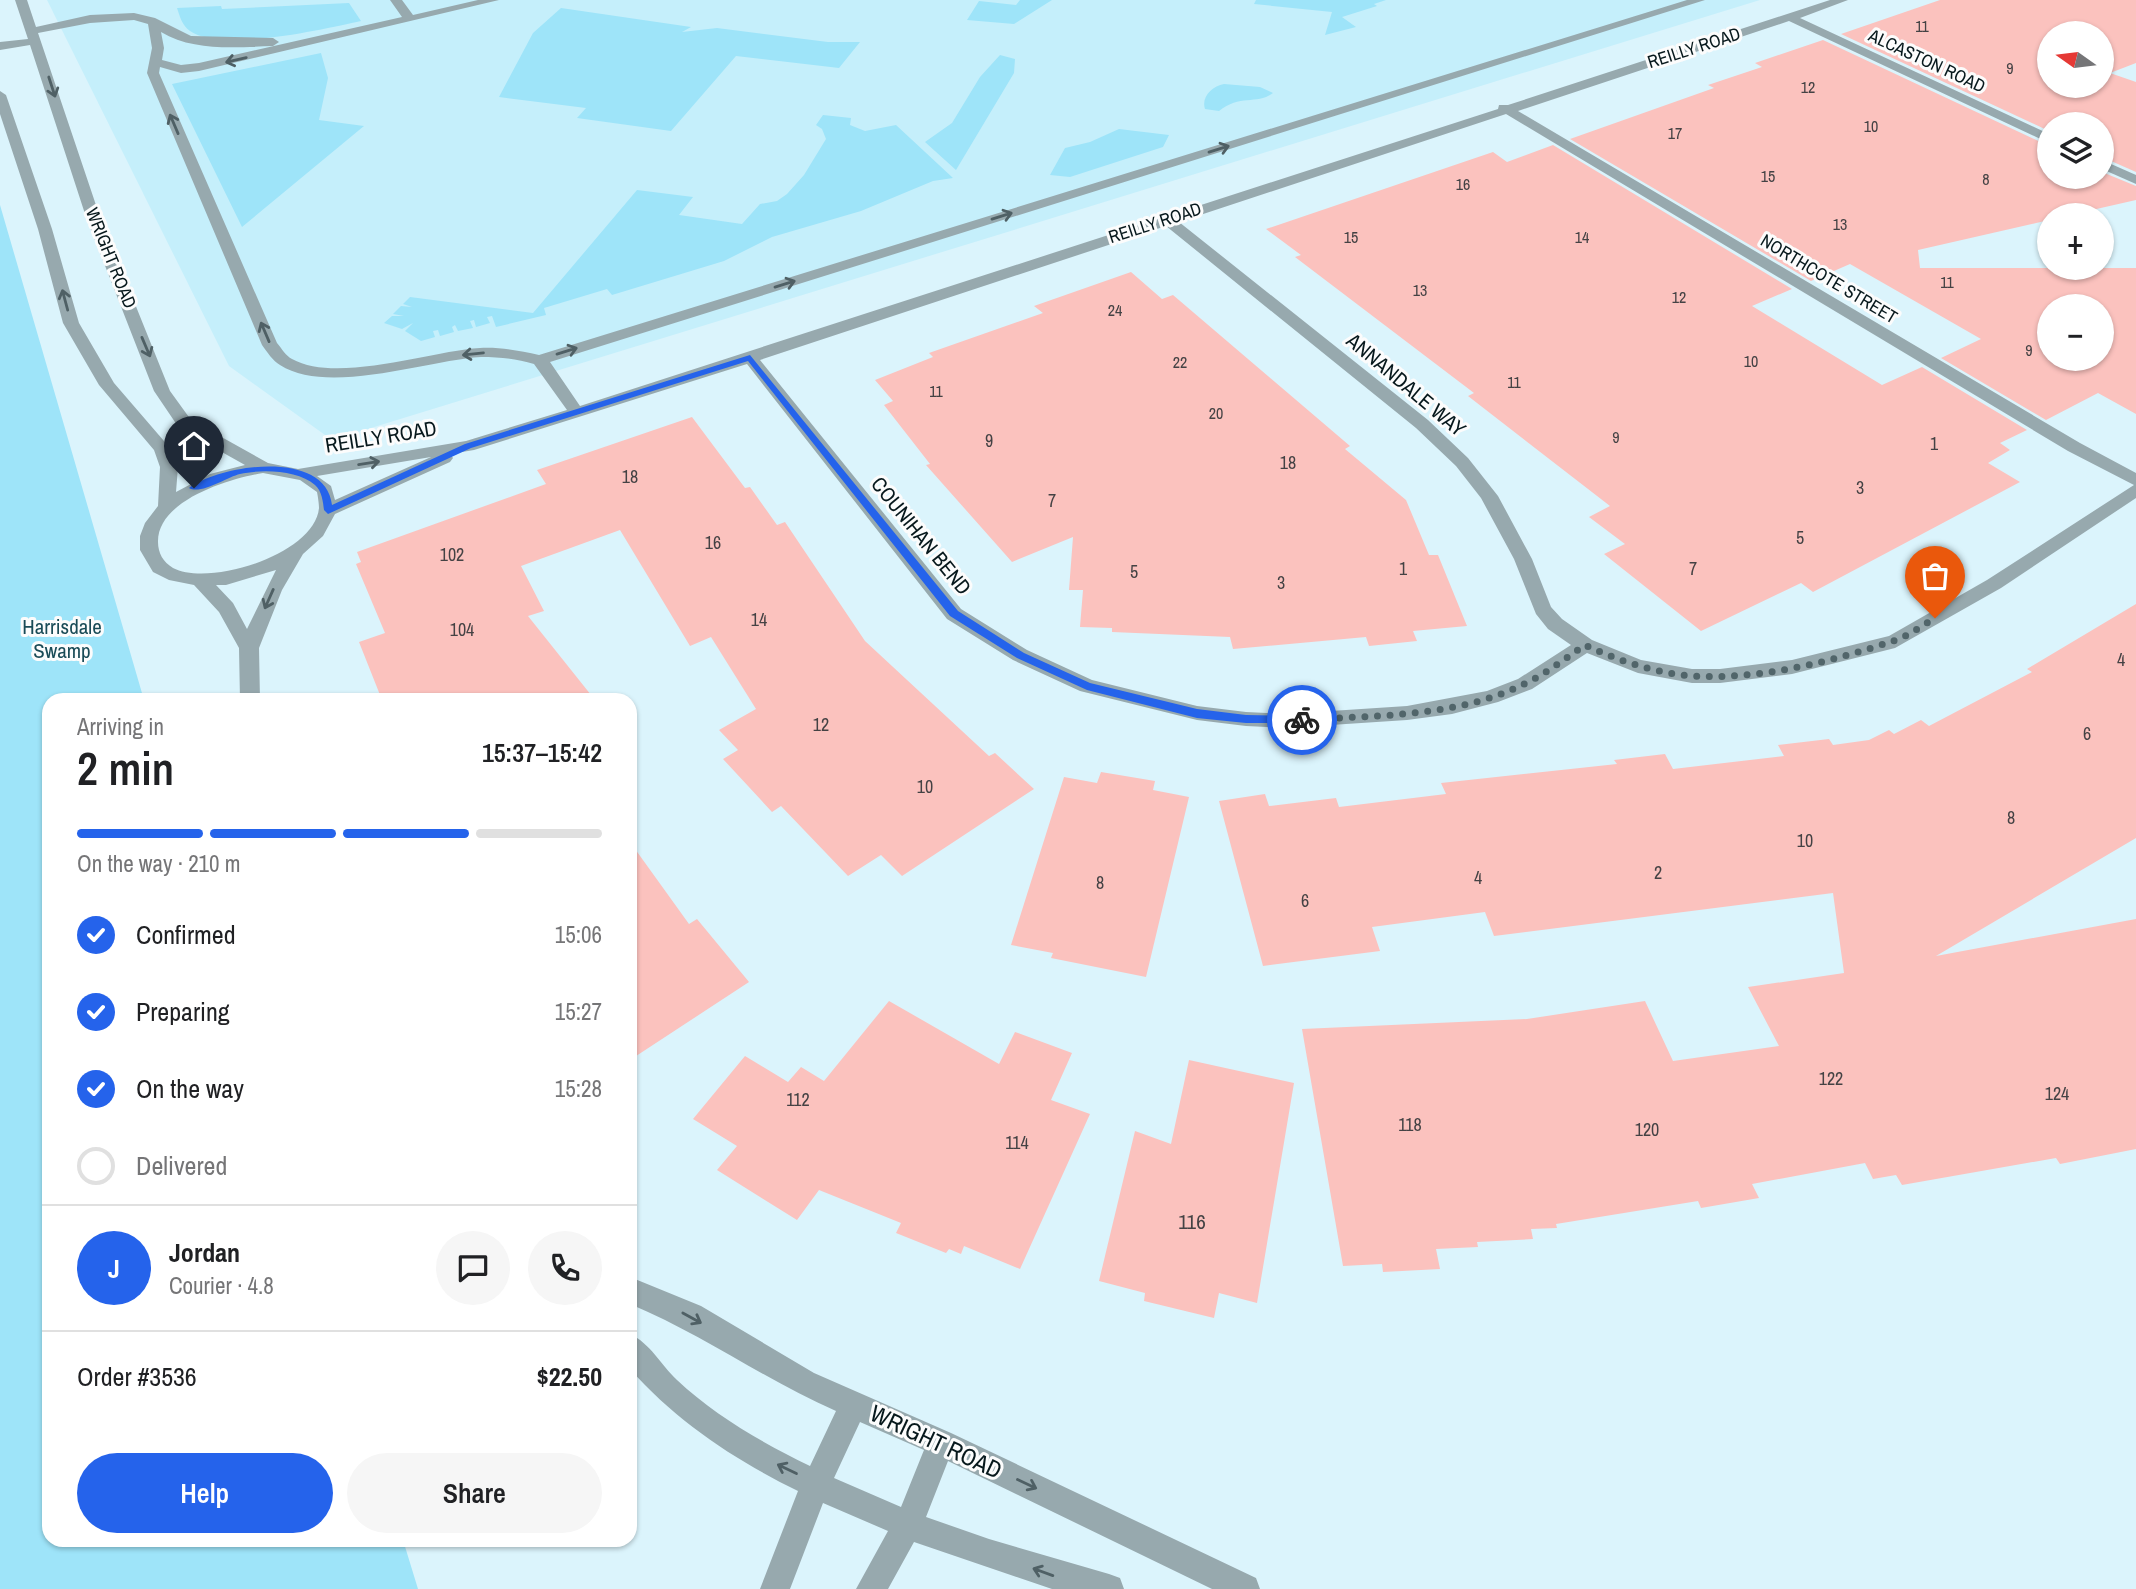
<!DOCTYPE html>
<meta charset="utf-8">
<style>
body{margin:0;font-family:"Archivo Narrow",sans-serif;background:#f6f6f6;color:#202124;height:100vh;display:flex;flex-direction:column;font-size:26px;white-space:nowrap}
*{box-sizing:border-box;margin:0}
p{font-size:23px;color:#757577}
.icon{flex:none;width:38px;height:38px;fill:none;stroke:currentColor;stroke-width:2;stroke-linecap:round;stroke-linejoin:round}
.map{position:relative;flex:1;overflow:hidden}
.panel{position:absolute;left:42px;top:693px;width:595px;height:854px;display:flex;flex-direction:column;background:#fff;border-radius:21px;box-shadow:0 2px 5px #0004}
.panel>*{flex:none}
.needle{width:46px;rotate:284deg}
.fabs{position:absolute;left:2037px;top:21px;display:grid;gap:14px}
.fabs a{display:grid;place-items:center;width:77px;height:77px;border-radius:50%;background:#fff;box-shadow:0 2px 5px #0004;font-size:35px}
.pin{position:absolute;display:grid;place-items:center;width:60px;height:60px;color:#fff;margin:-72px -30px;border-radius:50% 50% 50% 0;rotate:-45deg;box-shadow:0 0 7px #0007}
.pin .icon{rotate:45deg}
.courier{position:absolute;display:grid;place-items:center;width:70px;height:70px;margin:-35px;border:5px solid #2563eb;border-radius:50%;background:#fff;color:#222;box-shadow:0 2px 9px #0007}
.overview em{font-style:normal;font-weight:600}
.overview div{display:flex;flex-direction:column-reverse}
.overview{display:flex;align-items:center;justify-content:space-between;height:119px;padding:0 35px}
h1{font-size:46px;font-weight:600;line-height:52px}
.bar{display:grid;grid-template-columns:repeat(4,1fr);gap:10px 7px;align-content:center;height:84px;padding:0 35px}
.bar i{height:9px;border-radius:5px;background:#e0e0e0}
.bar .selected{background:#2563eb}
.bar p{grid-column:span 4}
.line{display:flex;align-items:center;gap:18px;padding:0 35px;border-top:2px solid #e0e0e0}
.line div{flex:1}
.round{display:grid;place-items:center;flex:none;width:74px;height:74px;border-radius:37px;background:#f6f6f6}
ol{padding:0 35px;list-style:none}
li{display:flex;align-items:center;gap:21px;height:77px}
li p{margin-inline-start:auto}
li .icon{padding:7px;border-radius:50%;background:#2563eb;color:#fff;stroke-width:4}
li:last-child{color:#757577}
li i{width:38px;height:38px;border:4px solid #e0e0e0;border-radius:50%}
.cta{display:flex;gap:14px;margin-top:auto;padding:14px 35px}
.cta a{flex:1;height:80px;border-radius:42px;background:#2563eb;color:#fff;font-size:28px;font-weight:600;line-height:80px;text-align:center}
.cta a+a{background:#f6f6f6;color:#202124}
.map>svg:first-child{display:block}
.built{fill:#c5effb}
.green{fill:#9ee4f9}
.building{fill:#fbc2be;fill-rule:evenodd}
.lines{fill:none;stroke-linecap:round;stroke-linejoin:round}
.minor{fill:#97a9ae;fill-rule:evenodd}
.oneway{stroke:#4f6065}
.route{fill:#2563eb}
.done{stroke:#51656a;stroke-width:7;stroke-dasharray:0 12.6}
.labels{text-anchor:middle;stroke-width:6;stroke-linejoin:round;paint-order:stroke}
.far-number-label{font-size:16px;fill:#444244}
.far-street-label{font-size:18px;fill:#07181c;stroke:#fcfcfc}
.number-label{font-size:18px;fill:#444244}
.street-label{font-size:21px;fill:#07181c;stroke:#fcfcfc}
.park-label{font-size:21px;fill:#194b57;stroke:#fcfcfc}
.near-number-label{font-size:21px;fill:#444244}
.near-street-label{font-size:24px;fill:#07181c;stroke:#fcfcfc}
</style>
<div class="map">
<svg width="2136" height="1589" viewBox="0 0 2136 1589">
<rect width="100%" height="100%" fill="#dbf4fc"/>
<!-- built -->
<polygon class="built" points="47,0 1760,0 332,440 229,366"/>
<!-- green -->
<g class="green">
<polygon points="1020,0 1052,0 1014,24 967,20 979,1 1016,5"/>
<polygon points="1256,0 1386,0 1374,4 1377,6 1342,17 1356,27 1325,35 1332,12 1254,4"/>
<path d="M349,3L361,21C324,29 222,53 190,31C182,25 180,17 177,8L221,6L222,9Z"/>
<polygon points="561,8 691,27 682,32 717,28 828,42 860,42 839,68 736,56 671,131 577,118 586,108 499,97 533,33"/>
<polygon points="321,53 328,78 319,120 364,126 242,227 172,84"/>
<polygon points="1000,55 1015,59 1014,73 956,170 925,142 952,123 980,77"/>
<path d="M1224,84L1260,87L1273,93C1257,105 1240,94 1219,111L1205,109C1201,97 1212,86 1224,84Z"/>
<polygon points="823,115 851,118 850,125 865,131 896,125 953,178 933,181 861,211 772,237 724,261 612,295 607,289 544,308 546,315 496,327 492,316 487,317 490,323 476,327 474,320 470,321 473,328 458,331 455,325 452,327 454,332 440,336 438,330 433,331 435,337 421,341 405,331 413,323 402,329 384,323 392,316 404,316 393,314 401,306 412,307 403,304 410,297 533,313 637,190 693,197 679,215 742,224 760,204 777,201 787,194 804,175 826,139 822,129 816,125"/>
<polygon points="1119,129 1169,135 1163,147 1070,177 1050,175 1065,148 1090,142"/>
<polygon points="0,205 144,700 49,700 49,1540 403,1540 418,1589 0,1589"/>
</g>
<!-- building -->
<g class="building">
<path d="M1940,0H2136V63L2110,73L2136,82V172L2102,157V124H2049V131L1841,34ZM2049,33H2102V86H2049Z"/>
<path d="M1823,40L2049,146V177H2102V172L2136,186V200L2070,215H2049V220L1918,250L1920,268H2136V414L2098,393L2046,420L1941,358L1981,339L1850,264L1811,281L1570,139L1714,88L1708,85L1762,67L1755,63ZM2049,306H2102V359H2049Z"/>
<polygon points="1553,145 1792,289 1752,306 1882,385 1922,367 2027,430 2000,443 2010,450 1988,463 2020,482 1813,592 1801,583 1701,631 1604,554 1625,544 1589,517 1610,506 1468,396 1474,393 1295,257 1301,255 1266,229 1493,152 1507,162"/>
<polygon points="1131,272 1162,299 1173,295 1350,446 1345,449 1406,500 1429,555 1438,555 1467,626 1413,631 1417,641 1369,646 1366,637 1233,649 1230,637 1112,632 1112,628 1080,627 1083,590 1069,590 1073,537 1012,562 926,465 930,464 884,405 893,401 875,380 933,357 929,353 1043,313 1034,306"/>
<polygon points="692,417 745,488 750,487 777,525 785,522 865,641 989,756 995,753 1034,789 902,876 881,855 848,876 781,806 772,812 723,759 738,750 719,730 756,709 711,637 690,646 620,530 521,566 544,611 528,616 595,700 382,700 359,642 385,633 356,564 361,562 357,552 546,484 537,470"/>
<polygon points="2136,604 2136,838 1936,956 2136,919 2136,1149 2060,1164 2056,1158 1902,1185 1896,1175 1873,1179 1865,1163 1752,1184 1759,1198 1701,1208 1698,1201 1556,1224 1557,1228 1531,1229 1533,1239 1477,1242 1478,1247 1436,1249 1440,1269 1383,1272 1382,1264 1343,1266 1302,1029 1527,1019 1645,1001 1673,1061 1779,1046 1748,987 1844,973 1833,893 1494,936 1485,912 1372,927 1380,951 1263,966 1219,801 1265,794 1269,806 1336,798 1339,807 1446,794 1441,783 1617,764 1614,760 1665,754 1673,769 1784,756 1778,745 1829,739 1833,745 1869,740 1889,730 1894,734 1921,720 1929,726 2032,672 2027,669"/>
<polygon points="1101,772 1155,781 1153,790 1189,797 1146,977 1051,958 1053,953 1011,945 1064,777 1097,783"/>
<polygon points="630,842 689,924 697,919 749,982 630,1060"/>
<polygon points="889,1001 999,1064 1015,1032 1072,1053 1051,1100 1090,1114 1020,1269 964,1246 961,1254 949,1249 946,1253 896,1233 901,1223 819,1190 797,1220 717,1170 737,1146 693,1119 745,1056 788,1082 801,1067 824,1081"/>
<polygon points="1189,1060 1294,1083 1257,1303 1219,1293 1214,1318 1144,1301 1145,1293 1099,1281 1135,1131 1171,1144"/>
</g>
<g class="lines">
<!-- minor -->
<g class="minor">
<path d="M15,0H27L36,27L90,15L134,13L155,18L191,36L273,38L279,42L273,46C237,47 194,52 161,32L164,48L162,60L181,65L199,63L402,17L390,0H402L413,15L478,0H499L199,71L181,73L160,67L159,73L277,343C282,349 286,356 292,359C337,384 430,351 480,348C501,347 520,351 539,355L1687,0H1705L550,362L580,406L1498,109L1499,105H1508L1830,0H1848L1800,18L2049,134V143L1789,21L1518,111L2080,443L2136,473V498L2001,588L1895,648L1792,674L1720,683H1692L1638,673L1587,653L1532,689L1498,702L1452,714L1407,720L1285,728L1246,726L1197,720L1080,691L1013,660L947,619L747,364L474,450L450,454L453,458L450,462L335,514L323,536L303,554L282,590L259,648L260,700H240L239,648L219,612L194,585L169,580L153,572L140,550V536L145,523L158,506L160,467L154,450L99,385L63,323L38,229L0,114V91L6,95L52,229L79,323L114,383L170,448L178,467L176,492L210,474L245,465L179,428L154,391L86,217L30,45L0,50V42L28,39ZM134,20L148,24L152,48L147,73L262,345C267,352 273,361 280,365C328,396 428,360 481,357C500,357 517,359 534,364L567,410L466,441L298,469L268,463L191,420L170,391L100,217L38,33L90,23ZM1506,114L2068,451L2134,485L1987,580L1889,636L1792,660L1720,669H1692L1641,660L1592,640L1562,619L1551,607L1532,559L1498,496L1468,458L1428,420L1179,222ZM1166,226L1416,428L1456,466L1481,498L1514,559L1536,614L1548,629L1571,645L1518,679L1487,691L1407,706L1285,714L1246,712L1197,706L1092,680L1027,650L961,609L760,360ZM431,457L335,500L331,486L317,476ZM263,473L300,480L317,492C318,497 319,504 319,508C315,554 210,587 173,568C163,562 158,553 158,542C157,500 231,478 263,473ZM276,570L247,629L233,603L216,585H226Z"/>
<polygon points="2102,160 2136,175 2136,184 2102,169"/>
<path d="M630,1277L701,1306L814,1373L951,1433L1256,1578L1260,1589H1212L948,1461L926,1517L989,1539L1109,1574L1120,1578L1124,1589H1052L914,1542L888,1589H856L888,1531L823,1503L790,1589H760L798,1491C735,1460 677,1422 630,1369V1334C650,1343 661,1365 677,1380C714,1415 764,1444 810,1466L836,1411C765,1380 702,1334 630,1304ZM860,1422L924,1450L901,1507L834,1478Z"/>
</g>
</g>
<!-- one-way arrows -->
<defs><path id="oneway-shaft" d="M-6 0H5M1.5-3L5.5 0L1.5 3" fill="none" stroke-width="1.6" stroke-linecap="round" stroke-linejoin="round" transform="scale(1.75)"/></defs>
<g class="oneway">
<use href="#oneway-shaft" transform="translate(236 60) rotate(167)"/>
<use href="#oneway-shaft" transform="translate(52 87) rotate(72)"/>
<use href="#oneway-shaft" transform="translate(174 124) rotate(-113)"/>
<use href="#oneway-shaft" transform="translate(1219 149) rotate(-17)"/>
<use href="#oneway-shaft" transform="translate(1002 216) rotate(-17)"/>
<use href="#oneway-shaft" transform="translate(785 284) rotate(-17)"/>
<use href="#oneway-shaft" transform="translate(65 300) rotate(-105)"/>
<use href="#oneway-shaft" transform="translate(265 332) rotate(-113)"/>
<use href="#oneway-shaft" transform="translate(146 347) rotate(67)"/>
<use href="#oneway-shaft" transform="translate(567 351) rotate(-17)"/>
<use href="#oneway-shaft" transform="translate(473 354) rotate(174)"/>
<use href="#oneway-shaft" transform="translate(369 463) rotate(-9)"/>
<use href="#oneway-shaft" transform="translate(269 599) rotate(114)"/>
<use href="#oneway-shaft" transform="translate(692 1318) rotate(29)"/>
<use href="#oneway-shaft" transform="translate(787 1469) rotate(-154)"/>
<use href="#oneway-shaft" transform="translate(1027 1484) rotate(25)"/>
<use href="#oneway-shaft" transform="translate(1043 1572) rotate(-160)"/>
</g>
<!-- route -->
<path class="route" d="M750,355L958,611L1024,653L1090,683L1197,709L1246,715L1302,716L1307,720L1306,723H1246L1197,718L1087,690L1017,658L950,616L748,361L471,448L328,514L324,510C323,502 322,491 315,485C298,470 262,469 240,474C227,477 201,495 189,488C221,464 326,449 332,505L465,444Z"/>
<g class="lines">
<!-- done -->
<path class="done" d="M1302,720C1376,715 1458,718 1526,683C1547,673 1566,658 1585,645C1619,661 1655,673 1693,676C1758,680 1831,662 1893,641C1907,637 1921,626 1935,618"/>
</g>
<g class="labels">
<!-- far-number labels -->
<g class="far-number-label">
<text x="1922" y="32">11</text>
<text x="2010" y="74">9</text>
<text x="1808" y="93">12</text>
<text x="1871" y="132">10</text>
<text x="1675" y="139">17</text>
<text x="1768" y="182">15</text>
<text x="1986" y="185">8</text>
<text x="1463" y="190">16</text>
<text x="1840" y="230">13</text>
<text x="1351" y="243">15</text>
<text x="1582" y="243">14</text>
<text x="1947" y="288">11</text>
<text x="1420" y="296">13</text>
<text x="1679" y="303">12</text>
<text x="1115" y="316">24</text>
<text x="2029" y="356">9</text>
<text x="1751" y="367">10</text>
<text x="1180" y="368">22</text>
<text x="1514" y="388">11</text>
<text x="936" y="397">11</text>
<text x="1216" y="419">20</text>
<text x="1616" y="443">9</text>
</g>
<!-- far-street labels -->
<g class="far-street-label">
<text transform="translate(1694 48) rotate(-18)" y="6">REILLY ROAD</text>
<text transform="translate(1927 61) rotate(25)" y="6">ALCASTON ROAD</text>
<text transform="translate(1155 223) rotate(-18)" y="6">REILLY ROAD</text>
<text transform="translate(111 258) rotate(68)" y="6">WRIGHT ROAD</text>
<text transform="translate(1829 279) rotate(31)" y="6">NORTHCOTE STREET</text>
</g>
<!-- number labels -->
<g class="number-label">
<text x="989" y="447">9</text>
<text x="1934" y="450">1</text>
<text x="1288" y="469">18</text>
<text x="630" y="483">18</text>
<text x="1860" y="494">3</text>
<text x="1052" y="507">7</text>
<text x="1800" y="544">5</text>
<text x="713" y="549">16</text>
<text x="452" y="561">102</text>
<text x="1403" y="575">1</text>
<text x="1693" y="575">7</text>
<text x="1134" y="578">5</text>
<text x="1281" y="589">3</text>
<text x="759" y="626">14</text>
<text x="462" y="636">104</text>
<text x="2121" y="666">4</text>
<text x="821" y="731">12</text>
<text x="2087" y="740">6</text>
<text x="925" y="793">10</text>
<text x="2011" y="824">8</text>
<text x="1805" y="847">10</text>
<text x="1658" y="879">2</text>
<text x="1478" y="884">4</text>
<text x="1100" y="889">8</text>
<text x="1305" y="907">6</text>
<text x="1831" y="1085">122</text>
<text x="2057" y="1100">124</text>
<text x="798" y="1106">112</text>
<text x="1410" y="1131">118</text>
<text x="1647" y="1136">120</text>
<text x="1017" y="1149">114</text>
</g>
<!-- street labels -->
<g class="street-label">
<text transform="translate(1406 385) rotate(40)" y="7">ANNANDALE WAY</text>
<text transform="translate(381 437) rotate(-9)" y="7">REILLY ROAD</text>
<text transform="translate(921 536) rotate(51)" y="7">COUNIHAN BEND</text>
</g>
<!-- park labels -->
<g class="park-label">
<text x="62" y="634">Harrisdale<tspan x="62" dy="24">Swamp</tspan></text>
</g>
<!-- near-number labels -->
<g class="near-number-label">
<text x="1192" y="1229">116</text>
</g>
<!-- near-street labels -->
<g class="near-street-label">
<text transform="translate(936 1442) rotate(25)" y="8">WRIGHT ROAD</text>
</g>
</g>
</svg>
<div class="fabs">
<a><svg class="needle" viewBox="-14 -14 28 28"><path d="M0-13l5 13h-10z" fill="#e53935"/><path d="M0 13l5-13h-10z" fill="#757577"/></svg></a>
<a><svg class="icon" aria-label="layers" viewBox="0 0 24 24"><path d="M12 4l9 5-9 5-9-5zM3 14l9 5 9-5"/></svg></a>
<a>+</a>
<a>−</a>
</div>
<div class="pin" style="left:1935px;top:618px;background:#ea580c"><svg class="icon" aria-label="bag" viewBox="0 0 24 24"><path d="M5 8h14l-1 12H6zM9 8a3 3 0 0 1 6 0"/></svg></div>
<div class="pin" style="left:194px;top:488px;background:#1f2937"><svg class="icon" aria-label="home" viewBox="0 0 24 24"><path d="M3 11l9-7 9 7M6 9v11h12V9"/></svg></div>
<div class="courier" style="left:1302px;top:720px"><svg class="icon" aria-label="bike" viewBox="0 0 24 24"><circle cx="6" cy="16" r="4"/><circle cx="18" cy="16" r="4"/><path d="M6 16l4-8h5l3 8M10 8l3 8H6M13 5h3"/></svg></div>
<section class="panel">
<div class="overview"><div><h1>2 min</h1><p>Arriving in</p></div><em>15:37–15:42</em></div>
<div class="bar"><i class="selected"></i><i class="selected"></i><i class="selected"></i><i></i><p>On the way · 210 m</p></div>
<ol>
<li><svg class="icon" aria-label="check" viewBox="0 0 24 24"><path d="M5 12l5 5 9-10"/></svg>Confirmed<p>15:06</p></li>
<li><svg class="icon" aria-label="check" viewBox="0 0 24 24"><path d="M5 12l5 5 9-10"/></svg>Preparing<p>15:27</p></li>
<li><svg class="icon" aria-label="check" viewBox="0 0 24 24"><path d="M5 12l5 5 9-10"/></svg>On the way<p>15:28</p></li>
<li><i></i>Delivered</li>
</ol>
<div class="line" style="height:126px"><b class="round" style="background:#2563eb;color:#fff">J</b><div><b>Jordan</b><p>Courier · 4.8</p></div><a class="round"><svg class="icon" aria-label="chat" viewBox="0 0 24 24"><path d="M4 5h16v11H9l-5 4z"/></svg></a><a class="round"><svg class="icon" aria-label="phone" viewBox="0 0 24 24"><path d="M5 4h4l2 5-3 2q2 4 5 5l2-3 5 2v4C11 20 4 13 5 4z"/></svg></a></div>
<div class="line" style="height:91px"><div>Order #3536</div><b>$22.50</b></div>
<div class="cta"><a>Help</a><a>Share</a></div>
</section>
</div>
